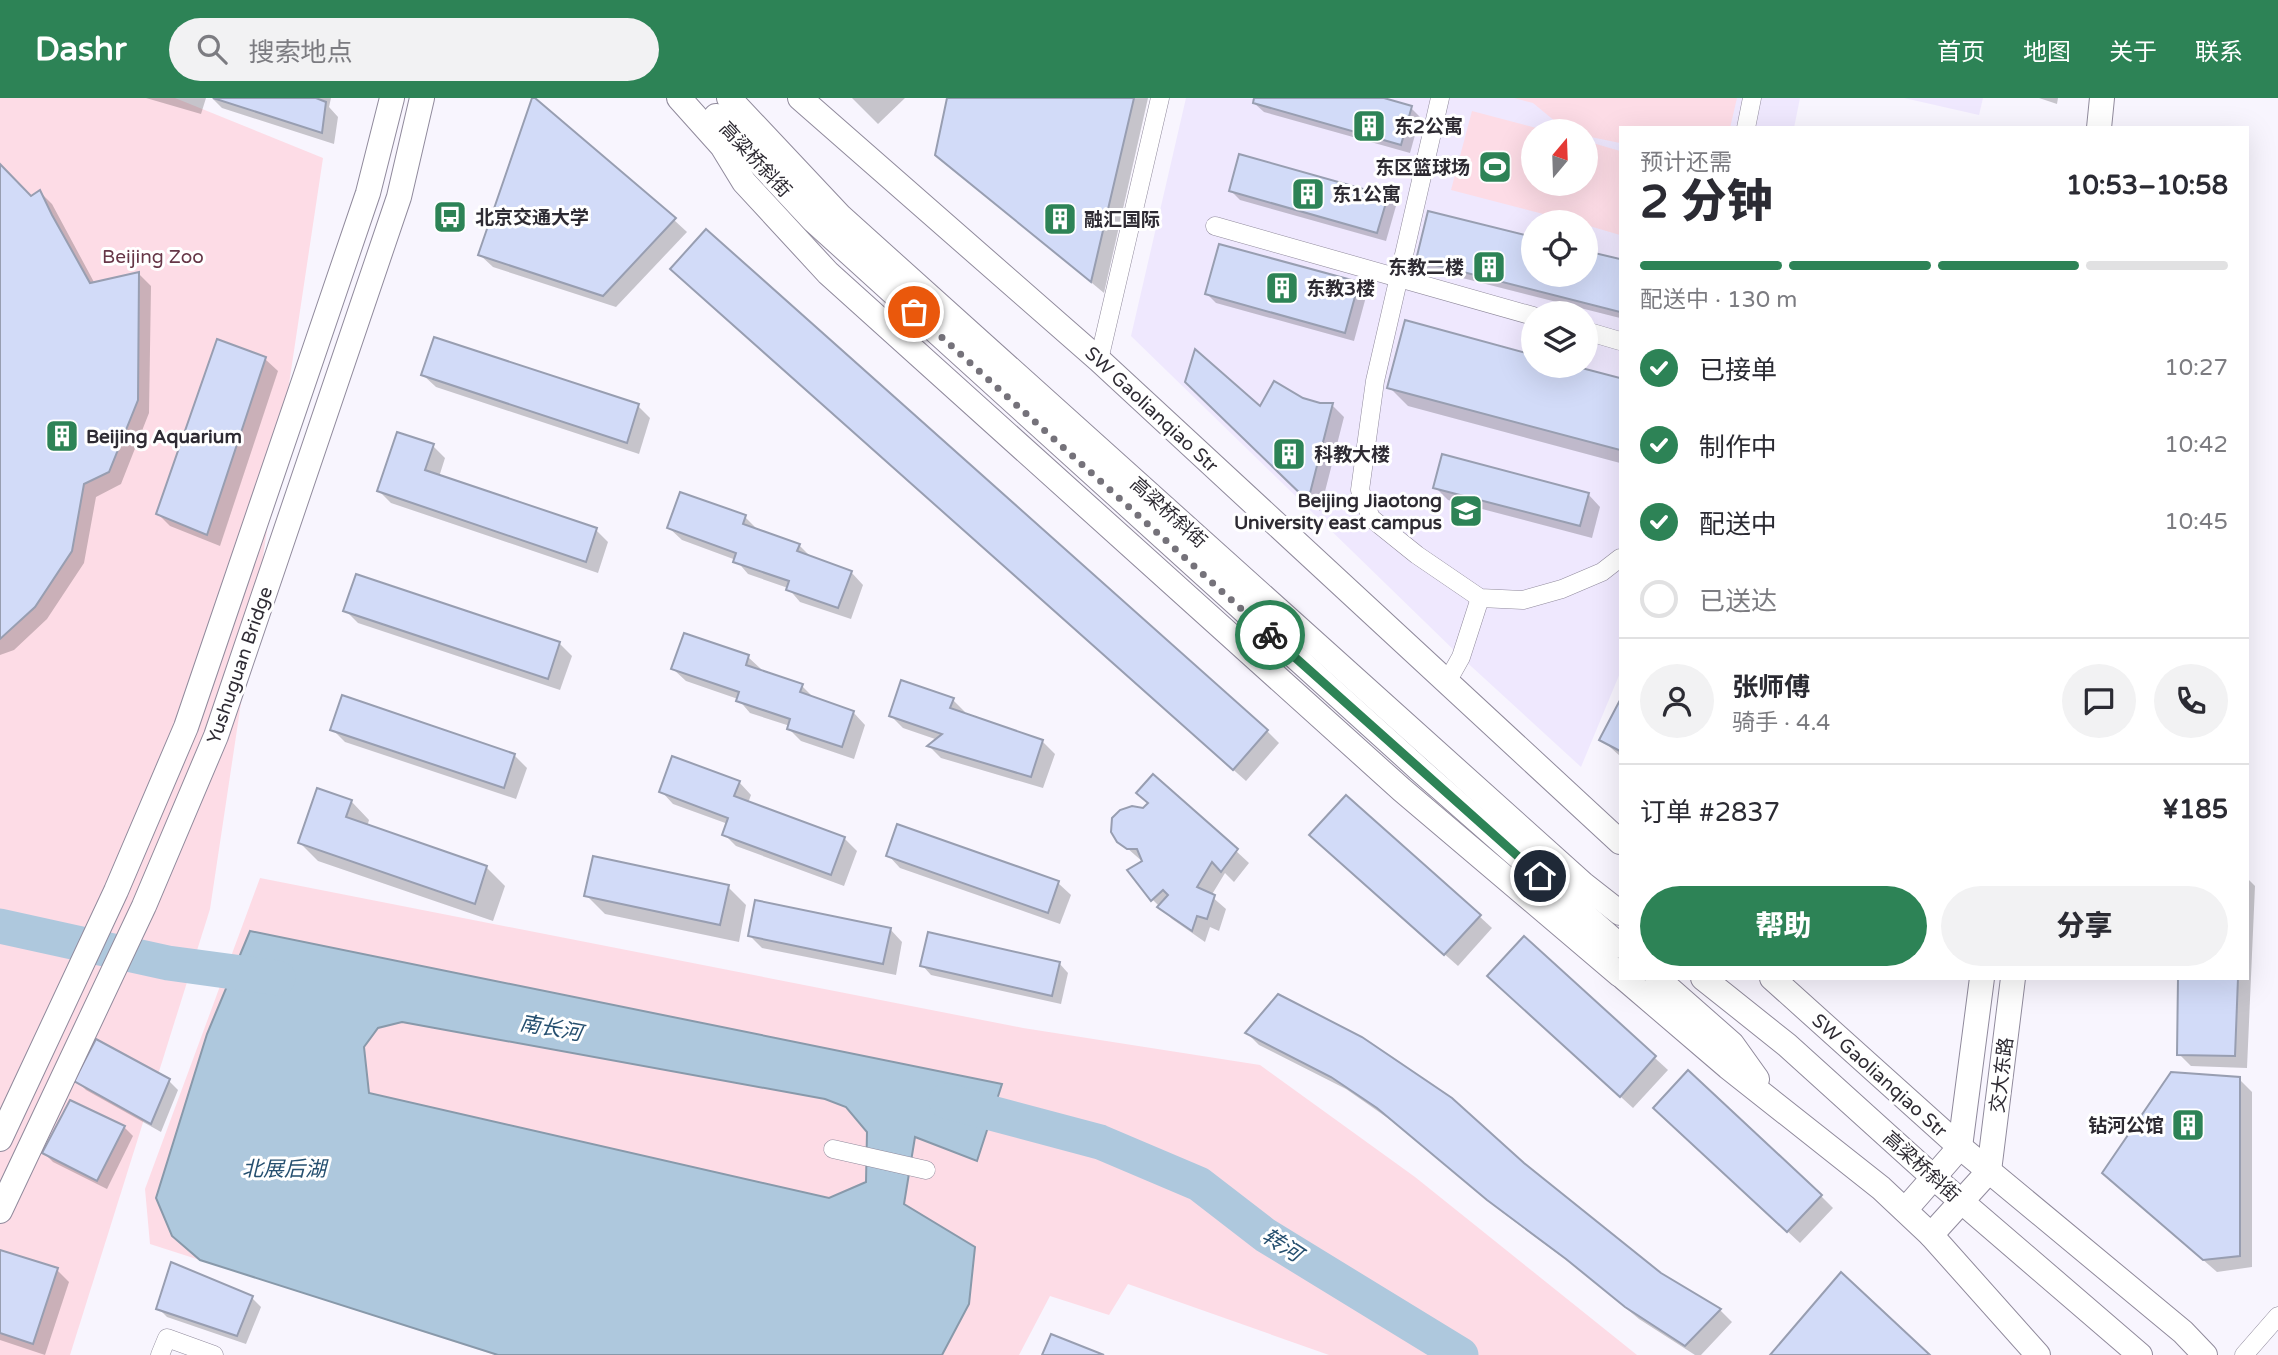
<!DOCTYPE html>
<html lang="zh">
<meta charset="utf-8">
<style>
body{margin:0;font-family:"Varela Round","Noto Sans SC",sans-serif;background:#f2f2f3;color:#2b2b33;height:100vh;display:flex;flex-direction:column;font-size:26px;white-space:nowrap}
*{box-sizing:border-box;margin:0}
p{font-size:23px;color:#7c7c81}
.icon{flex:none;width:38px;height:38px;fill:none;stroke:currentColor;stroke-width:2;stroke-linecap:round;stroke-linejoin:round}
.map{position:relative;flex:1;overflow:hidden}
.details{position:absolute;left:1619px;top:28px;width:630px;height:854px;display:flex;flex-direction:column;background:#fff;border-radius:0px;box-shadow:0 7px 28px #0002}
.details>*{flex:none}
.needle{width:46px;rotate:19deg}
.fabs{position:absolute;left:1521px;top:21px;display:grid;gap:14px}
.fabs a{display:grid;place-items:center;width:77px;height:77px;border-radius:50%;background:#fff;box-shadow:0 7px 28px #0002;font-size:35px}
.pin{position:absolute;display:grid;place-items:center;width:60px;height:60px;color:#fff;margin:-30px;border:4px solid #fff;border-radius:50%;box-shadow:0 2px 7px #0007}
.courier{position:absolute;display:grid;place-items:center;width:70px;height:70px;margin:-35px;border:5px solid #2d8356;border-radius:50%;background:#fff;color:#222;box-shadow:0 2px 9px #0007}
.head em{font-style:normal;font-weight:800}
.head div{display:flex;flex-direction:column-reverse}
.head{display:flex;align-items:center;justify-content:space-between;height:119px;padding:0 21px}
h1{font-size:46px;font-weight:800;line-height:52px}
.bar{display:grid;grid-template-columns:repeat(4,1fr);gap:10px 7px;align-content:center;height:84px;padding:0 21px}
.bar i{height:9px;border-radius:5px;background:#e1e1e2}
.bar .current{background:#2d8356}
.bar p{grid-column:span 4}
.line{display:flex;align-items:center;gap:18px;padding:0 21px;border-top:2px solid #e1e1e2}
.line div{flex:1}
.round{display:grid;place-items:center;flex:none;width:74px;height:74px;border-radius:37px;background:#f2f2f3}
ol{padding:0 21px;list-style:none}
li{display:flex;align-items:center;gap:21px;height:77px}
li p{margin-inline-start:auto}
li .icon{padding:7px;border-radius:50%;background:#2d8356;color:#fff;stroke-width:4}
li:last-child{color:#7c7c81}
li i{width:38px;height:38px;border:4px solid #e1e1e2;border-radius:50%}
.button{display:flex;gap:14px;margin-top:auto;padding:14px 21px}
.button a{flex:1;height:80px;border-radius:42px;background:#2d8356;color:#fff;font-size:28px;font-weight:800;line-height:80px;text-align:center}
.button a+a{background:#f2f2f3;color:#2b2b33}
header{display:flex;align-items:center;gap:42px;box-sizing:border-box;height:98px;padding:0 35px;background:#2d8356;color:#fff}
header strong{font-size:33px}
nav{display:flex;gap:38px;margin-inline-start:auto;font-size:24px}
.search{width:490px;height:63px;background:#f2f2f3;display:flex;align-items:center;gap:18px;box-sizing:border-box;padding:0 24px;border-radius:38px;color:#7c7c81;font-size:26px}
.map>svg:first-child{display:block}
.built{fill:#efe8fe;fill-rule:evenodd}
.green{fill:#fddce6}
.water{fill:#aec8dd;stroke:#89a;stroke-width:2;fill-rule:evenodd}
.shadow{fill:#0003}
.lines{fill:none;stroke-linecap:round;stroke-linejoin:round}
.river{stroke:#aec8dd;stroke-width:35}
.building{fill:#d2dbf8;stroke:#989eb1;stroke-width:2}
.street-casing{stroke:#908a9c;stroke-width:19}
.secondary-casing{stroke:#908a9c;stroke-width:26}
.street{stroke:#fff;stroke-width:18}
.secondary{stroke:#fff;stroke-width:24}
.done{stroke:#75727a;stroke-width:7;stroke-dasharray:0 12.6}
.route{stroke:#2d8356;stroke-width:9}
.labels{text-anchor:middle;stroke-width:6;stroke-linejoin:round;paint-order:stroke}
.poi-label{font-size:19px;font-weight:bold;fill:#2e2b33;stroke:#fff;text-anchor:start}
.street-label{font-size:19px;fill:#2e2b33;stroke:#fff}
.park-label{font-size:19px;fill:#663647;stroke:#fff}
.water-label{font-size:21px;font-style:italic;fill:#254f6f;stroke:#fff}
</style>
<header>
<strong>Dashr</strong>
<div class="search"><svg class="icon" aria-label="search" viewBox="0 0 24 24"><circle cx="10" cy="10" r="6"/><path d="M15 15l6 6"/></svg>搜索地点</div>
<nav><a>首页</a><a>地图</a><a>关于</a><a>联系</a></nav>
</header>
<div class="map">
<svg width="2278" height="1257" viewBox="0 0 2278 1257">
<rect width="100%" height="100%" fill="#f8f5fe"/>
<!-- built -->
<g class="built">
<path d="M1186,0H1800L1794,30H1620V575L1581,669L1461,559L1131,238ZM1533,33H1586V86H1533ZM1533,124H1586V177H1533ZM1533,215H1586V268H1533Z"/>
<polygon points="1904,0 1983,0 1979,17"/>
</g>
<!-- green -->
<g class="green">
<polygon points="0,0 175,0 323,60 210,811 70,1257 0,1257"/>
<polygon points="1514,0 1737,0 1730,30 1620,30 1620,45 1586,38 1586,33 1572,33 1562,29 1533,5"/>
<polygon points="1472,13 1548,33 1533,33 1533,86 1586,86 1586,43 1620,53 1620,137 1586,127 1586,124 1574,124 1451,92"/>
<polygon points="260,780 1023,930 1260,967 1415,1079 1637,1257 1329,1257 1128,1186 1109,1217 1050,1198 1019,1257 495,1257 150,1146 145,1091"/>
</g>
<!-- water -->
<path class="water" d="M250,833L1002,986L977,1063L915,1039L904,1106L975,1149L969,1206L942,1257H498L200,1162L172,1138L156,1100L207,936ZM402,924L825,1001L846,1009L867,1034L866,1084L829,1100L369,995L364,949L378,930Z"/>
<!-- shadow -->
<g class="shadow">
<polygon points="146,0 206,0 201,16"/>
<polygon points="212,0 331,0 329,9 338,19 334,46 222,10"/>
<polygon points="852,0 905,0 878,26"/>
<polygon points="949,0 1148,0 1104,195 937,56"/>
<polygon points="1256,0 1377,0 1411,10 1420,19 1410,55 1264,14 1254,5"/>
<polygon points="2039,0 2058,0 2057,6"/>
<polygon points="0,68 31,100 40,94 52,106 95,186 139,176 151,188 149,315 121,386 96,399 84,465 47,521 14,552 0,557"/>
<polygon points="1231,93 1387,99 1396,108 1386,143 1240,102"/>
<polygon points="674,122 687,134 616,209 493,169 480,157"/>
<polygon points="1533,141 1533,177 1586,177 1586,154 1620,163 1620,220 1427,171 1417,161"/>
<polygon points="685,183 1267,633 1279,645 1246,683"/>
<polygon points="1358,186 1367,195 1354,243 1216,205 1207,196"/>
<polygon points="1533,259 1533,268 1567,268 1620,282 1620,365 1408,308 1389,289"/>
<polygon points="265,261 278,273 220,448 170,428 158,416"/>
<polygon points="423,277 638,308 650,320 639,356 436,289"/>
<polygon points="1187,284 1260,311 1303,302 1320,307 1332,307 1344,319 1320,413"/>
<polygon points="433,348 445,360 439,379 596,432 608,444 598,475 391,405 379,393"/>
<polygon points="1435,389 1588,396 1600,409 1592,440 1448,402"/>
<polygon points="745,419 757,431 799,447 811,459 851,474 863,487 851,521 800,504 788,490 748,476 736,462 682,442 669,430"/>
<polygon points="345,512 559,545 572,558 560,592 358,525"/>
<polygon points="748,559 761,571 760,573 802,588 814,600 853,614 865,627 854,661 801,643 789,631 790,628 750,615 738,601 686,583 673,571"/>
<polygon points="953,602 965,614 964,616 1042,643 1055,656 1043,690 941,660 929,648 938,642 903,630 891,618"/>
<polygon points="1619,606 1620,607 1620,658 1601,641"/>
<polygon points="332,631 514,657 527,670 516,701 345,644"/>
<polygon points="739,684 751,697 748,705 844,740 857,753 844,788 736,748 724,736 728,726 673,706 661,693"/>
<polygon points="351,703 369,722 367,729 487,770 505,788 493,823 318,763 300,745"/>
<polygon points="1119,743 1236,753 1249,765 1234,784 1225,775 1211,798 1226,811 1219,833 1210,829 1205,844 1172,821 1153,802 1130,772 1143,764"/>
<polygon points="1324,750 1479,818 1492,830 1458,868"/>
<polygon points="888,757 1058,785 1071,797 1060,826 900,770"/>
<polygon points="2247,780 2255,788 2247,970 2191,968 2179,956 2180,880 2247,880"/>
<polygon points="728,789 746,807 739,844 605,816 586,797"/>
<polygon points="890,831 902,844 896,877 762,850 749,837"/>
<polygon points="1524,840 1668,972 1633,1010 1502,890"/>
<polygon points="1059,865 1068,875 1061,906 931,877 922,867"/>
<polygon points="1247,935 1522,1066 1660,1176 1720,1212 1732,1224 1701,1257 1695,1257 1639,1221 1581,1173 1502,1114 1392,1023 1346,991 1259,947"/>
<polygon points="2239,981 2252,994 2252,1169 2217,1174 2117,1087"/>
<polygon points="77,983 169,983 178,992 161,1034 86,992"/>
<polygon points="1668,1022 1821,1098 1833,1110 1800,1145"/>
<polygon points="124,1029 133,1038 107,1091 53,1064 44,1055"/>
<polygon points="0,1153 57,1172 69,1184 45,1257 0,1242"/>
<polygon points="252,1200 261,1209 246,1246 167,1219 158,1210"/>
</g>
<g class="lines">
<!-- river -->
<g class="river">
<polyline points="0,828 168,865 278,880"/>
<polyline points="946,1003 1100,1044 1199,1086 1265,1137 1461,1257"/>
</g>
</g>
<!-- building -->
<g class="building">
<polygon points="213,0 316,0 326,4 322,35"/>
<polygon points="532,0 535,0 676,120 603,198 478,157"/>
<polygon points="947,0 1134,0 1091,184 935,57"/>
<polygon points="1254,0 1384,0 1412,8 1401,47 1253,5"/>
<polygon points="1239,56 1388,98 1377,135 1229,93"/>
<polygon points="0,66 31,98 40,92 52,117 90,185 139,174 138,302 109,374 84,386 72,453 35,509 0,541"/>
<polygon points="1428,113 1533,139 1533,177 1586,177 1586,153 1620,161 1620,214 1416,162"/>
<polygon points="706,131 1268,632 1233,672 670,171"/>
<polygon points="1219,146 1359,184 1345,235 1205,196"/>
<polygon points="1405,222 1533,257 1533,268 1574,268 1620,280 1620,352 1387,290"/>
<polygon points="434,239 639,306 627,345 421,277"/>
<polygon points="217,241 266,259 207,437 156,416"/>
<polygon points="1195,251 1260,308 1274,283 1303,300 1320,305 1333,305 1308,403 1185,284"/>
<polygon points="397,334 434,346 425,372 597,430 586,464 377,393"/>
<polygon points="1442,356 1589,395 1580,428 1433,390"/>
<polygon points="680,394 746,417 743,426 800,446 797,453 852,473 838,510 786,492 789,483 733,464 736,455 667,430"/>
<polygon points="356,476 560,544 548,581 343,513"/>
<polygon points="684,535 749,557 746,567 803,586 800,594 854,613 842,649 787,631 790,621 736,603 739,594 671,571"/>
<polygon points="901,582 954,600 950,610 1043,642 1031,679 927,648 942,636 889,618"/>
<polygon points="342,597 515,656 504,690 330,632"/>
<polygon points="1619,604 1620,605 1620,653 1599,642"/>
<polygon points="672,658 740,683 734,698 845,739 831,777 722,737 728,720 659,694"/>
<polygon points="1153,676 1238,751 1221,774 1212,764 1197,789 1215,797 1207,821 1197,818 1192,833 1157,809 1168,797 1163,792 1151,803 1127,772 1142,763 1137,751 1127,751 1117,744 1111,734 1112,720 1120,712 1132,708 1143,710 1148,705 1136,695"/>
<polygon points="317,690 352,702 346,719 487,768 475,806 298,745"/>
<polygon points="1346,697 1481,817 1444,857 1309,737"/>
<polygon points="897,726 1059,783 1048,815 886,758"/>
<polygon points="593,758 729,787 720,827 584,798"/>
<polygon points="755,802 891,830 883,866 748,838"/>
<polygon points="928,834 1060,864 1052,898 920,868"/>
<polygon points="1524,838 1656,958 1620,999 1487,878"/>
<polygon points="2178,880 2238,880 2235,958 2177,957"/>
<polygon points="1278,896 1362,939 1452,1000 1524,1065 1661,1175 1721,1211 1685,1248 1625,1209 1566,1161 1487,1102 1377,1010 1331,979 1245,935"/>
<polygon points="96,941 170,981 151,1026 74,983"/>
<polygon points="1688,972 1822,1097 1787,1134 1653,1010"/>
<polygon points="2171,974 2240,979 2240,1158 2203,1162 2102,1075"/>
<polygon points="70,1002 125,1028 97,1083 42,1055"/>
<polygon points="0,1152 58,1170 33,1246 0,1235"/>
<polygon points="171,1164 253,1198 237,1238 156,1211"/>
<polygon points="1841,1174 1930,1257 1770,1257"/>
<polygon points="1051,1236 1104,1257 1042,1257"/>
</g>
<g class="lines">
<defs>
<g id="street">
<polyline points="1440,0 1375,283 1360,392 1371,420 1417,457 1480,500 1523,502 1562,491 1602,474 1620,460"/>
<polyline points="1746,30 1752,0"/>
<polyline points="1215,128 1533,218"/>
<polyline points="1586,233 1620,243"/>
<polyline points="1099,262 1160,0"/>
<polyline points="1447,584 1461,559 1480,500"/>
<polyline points="833,1051 926,1072"/>
<polyline points="160,1257 167,1240 214,1257"/>
<polyline points="2244,1257 2278,1218"/>
</g>
<g id="secondary">
<polyline points="679,0 722,48 744,84 828,175 1402,692 1620,877"/>
<polyline points="729,0 840,118 1583,786 1620,815"/>
<polyline points="800,0 1099,262 1620,744"/>
<polyline points="716,18 813,122 1420,672 1620,848"/>
<polyline points="2099,30 2102,0"/>
<polyline points="1624,880 1728,969 1881,1090 1931,1137 2038,1257"/>
<polyline points="1657,880 1732,946 1757,981"/>
<polyline points="1703,880 1787,947 1933,1079 2140,1257"/>
<polyline points="1772,880 1960,1049 2183,1234 2205,1257"/>
<polyline points="0,1041 116,793 186,629 368,95 392,0"/>
<polyline points="1960,1049 1982,880"/>
<polyline points="1989,1073 2013,880"/>
<polyline points="1905,1112 1960,1049"/>
<polyline points="0,1113 144,808 216,638 399,99 422,0"/>
<polyline points="1931,1137 1989,1073"/>
</g>
</defs>
<!-- street casing -->
<use href="#street" class="street-casing"/>
<!-- secondary casing -->
<use href="#secondary" class="secondary-casing"/>
<!-- street -->
<use href="#street" class="street"/>
<!-- secondary -->
<use href="#secondary" class="secondary"/>
</g>
<g class="lines">
<!-- done -->
<polyline class="done" points="914,214 1270,537"/>
<!-- route -->
<polyline class="route" points="1270,537 1540,778"/>
</g>
<!-- icons -->
<defs>
<symbol id="building-square" viewBox="-11 -11 22 22"><rect x="-9" y="-9" width="18" height="18" rx="4" fill="#2d8356" stroke="#fff"/><path d="M-4-6H4V6H1V3H-1V6H-4ZM-2.5-4.3h1.7v1.8h-1.7ZM.8-4.3h1.7v1.8H.8ZM-2.5-1h1.7V.8h-1.7ZM.8-1h1.7V.8H.8Z" fill="#fff"/></symbol>
<symbol id="stadium-square" viewBox="-11 -11 22 22"><rect x="-9" y="-9" width="18" height="18" rx="4" fill="#2d8356" stroke="#fff"/><path d="M0-5a6.5 5 0 1 0 0 10a6.5 5 0 1 0 0-10ZM-3.5-1.8h7v3.6h-7Z" fill="#fff"/></symbol>
<symbol id="bus-square" viewBox="-11 -11 22 22"><rect x="-9" y="-9" width="18" height="18" rx="4" fill="#2d8356" stroke="#fff"/><path d="M-5-6H5V4H4V6H2V4H-2V6H-4V4H-5ZM-3.5-4V0h7V-4ZM-3.5 1.2v1.5H-2V1.2ZM2 1.2v1.5H3.5V1.2Z" fill="#fff"/></symbol>
<symbol id="university-square" viewBox="-11 -11 22 22"><rect x="-9" y="-9" width="18" height="18" rx="4" fill="#2d8356" stroke="#fff"/><path d="M0-5L7-2L0 1L-7-2ZM-4 1L0 2.5L4 1V4Q0 6-4 4Z" fill="#fff"/></symbol>
</defs>
<g fill-rule="evenodd">
<use href="#building-square" x="1350" y="9" width="38" height="38"/>
<use href="#stadium-square" x="1476" y="50" width="38" height="38"/>
<use href="#building-square" x="1289" y="77" width="38" height="38"/>
<use href="#bus-square" x="431" y="100" width="38" height="38"/>
<use href="#building-square" x="1041" y="102" width="38" height="38"/>
<use href="#building-square" x="1470" y="150" width="38" height="38"/>
<use href="#building-square" x="1263" y="171" width="38" height="38"/>
<use href="#building-square" x="43" y="319" width="38" height="38"/>
<use href="#building-square" x="1270" y="337" width="38" height="38"/>
<use href="#university-square" x="1447" y="394" width="38" height="38"/>
<use href="#building-square" x="2169" y="1008" width="38" height="38"/>
</g>
<g class="labels">
<!-- poi labels -->
<g class="poi-label">
<text x="1394" y="35">东2公寓</text>
<text x="1470" y="76" text-anchor="end">东区篮球场</text>
<text x="1332" y="103">东1公寓</text>
<text x="475" y="126">北京交通大学</text>
<text x="1084" y="128">融汇国际</text>
<text x="1464" y="176" text-anchor="end">东教二楼</text>
<text x="1306" y="197">东教3楼</text>
<text x="86" y="345">Beijing Aquarium</text>
<text x="1314" y="363">科教大楼</text>
<text x="1442" y="409" text-anchor="end">Beijing Jiaotong<tspan x="1442" dy="22">University east campus</tspan></text>
<text x="2164" y="1034" text-anchor="end">钻河公馆</text>
</g>
<!-- street labels -->
<g class="street-label">
<text transform="translate(756 61) rotate(47)" y="7">高粱桥斜街</text>
<text transform="translate(1152 311) rotate(43)" y="7">SW Gaolianqiao Str</text>
<text transform="translate(1169 414) rotate(42)" y="7">高梁桥斜街</text>
<text transform="translate(239 567) rotate(-71)" y="7">Yushuguan Bridge</text>
<text transform="translate(1880 977) rotate(42)" y="7">SW Gaolianqiao Str</text>
<text transform="translate(2001 977) rotate(-83)" y="7">交大东路</text>
<text transform="translate(1922 1068) rotate(42)" y="7">高梁桥斜街</text>
</g>
<!-- park labels -->
<g class="park-label">
<text x="153" y="165">Beijing Zoo</text>
</g>
<!-- water labels -->
<g class="water-label">
<text transform="translate(551 930) rotate(10)" y="7">南长河</text>
<text x="284" y="1078">北展后湖</text>
<text transform="translate(1282 1147) rotate(33)" y="7">转河</text>
</g>
</g>
</svg>
<div class="fabs">
<a><svg class="needle" viewBox="-14 -14 28 28"><path d="M0-13l5 13h-10z" fill="#e53935"/><path d="M0 13l5-13h-10z" fill="#7c7c81"/></svg></a>
<a><svg class="icon" aria-label="locate" viewBox="0 0 24 24"><circle cx="12" cy="12" r="6"/><path d="M12 2v4M12 18v4M2 12h4M18 12h4"/></svg></a>
<a><svg class="icon" aria-label="layers" viewBox="0 0 24 24"><path d="M12 4l9 5-9 5-9-5zM3 14l9 5 9-5"/></svg></a>
</div>
<div class="pin" style="left:914px;top:214px;background:#ea580c"><svg class="icon" aria-label="bag" viewBox="0 0 24 24"><path d="M5 8h14l-1 12H6zM9 8a3 3 0 0 1 6 0"/></svg></div>
<div class="pin" style="left:1540px;top:778px;background:#1f2937"><svg class="icon" aria-label="home" viewBox="0 0 24 24"><path d="M3 11l9-7 9 7M6 9v11h12V9"/></svg></div>
<div class="courier" style="left:1270px;top:537px"><svg class="icon" aria-label="bike" viewBox="0 0 24 24"><circle cx="6" cy="16" r="4"/><circle cx="18" cy="16" r="4"/><path d="M6 16l4-8h5l3 8M10 8l3 8H6M13 5h3"/></svg></div>
<section class="details">
<div class="head"><div><h1>2 分钟</h1><p>预计还需</p></div><em>10:53–10:58</em></div>
<div class="bar"><i class="current"></i><i class="current"></i><i class="current"></i><i></i><p>配送中 · 130 m</p></div>
<ol>
<li><svg class="icon" aria-label="check" viewBox="0 0 24 24"><path d="M5 12l5 5 9-10"/></svg>已接单<p>10:27</p></li>
<li><svg class="icon" aria-label="check" viewBox="0 0 24 24"><path d="M5 12l5 5 9-10"/></svg>制作中<p>10:42</p></li>
<li><svg class="icon" aria-label="check" viewBox="0 0 24 24"><path d="M5 12l5 5 9-10"/></svg>配送中<p>10:45</p></li>
<li><i></i>已送达</li>
</ol>
<div class="line" style="height:126px"><a class="round"><svg class="icon" aria-label="person" viewBox="0 0 24 24"><circle cx="12" cy="8" r="4"/><path d="M4 21q1-7 8-7t8 7"/></svg></a><div><b>张师傅</b><p>骑手 · 4.4</p></div><a class="round"><svg class="icon" aria-label="chat" viewBox="0 0 24 24"><path d="M4 5h16v11H9l-5 4z"/></svg></a><a class="round"><svg class="icon" aria-label="phone" viewBox="0 0 24 24"><path d="M5 4h4l2 5-3 2q2 4 5 5l2-3 5 2v4C11 20 4 13 5 4z"/></svg></a></div>
<div class="line" style="height:91px"><div>订单 #2837</div><b>¥185</b></div>
<div class="button"><a>帮助</a><a>分享</a></div>
</section>
</div>
